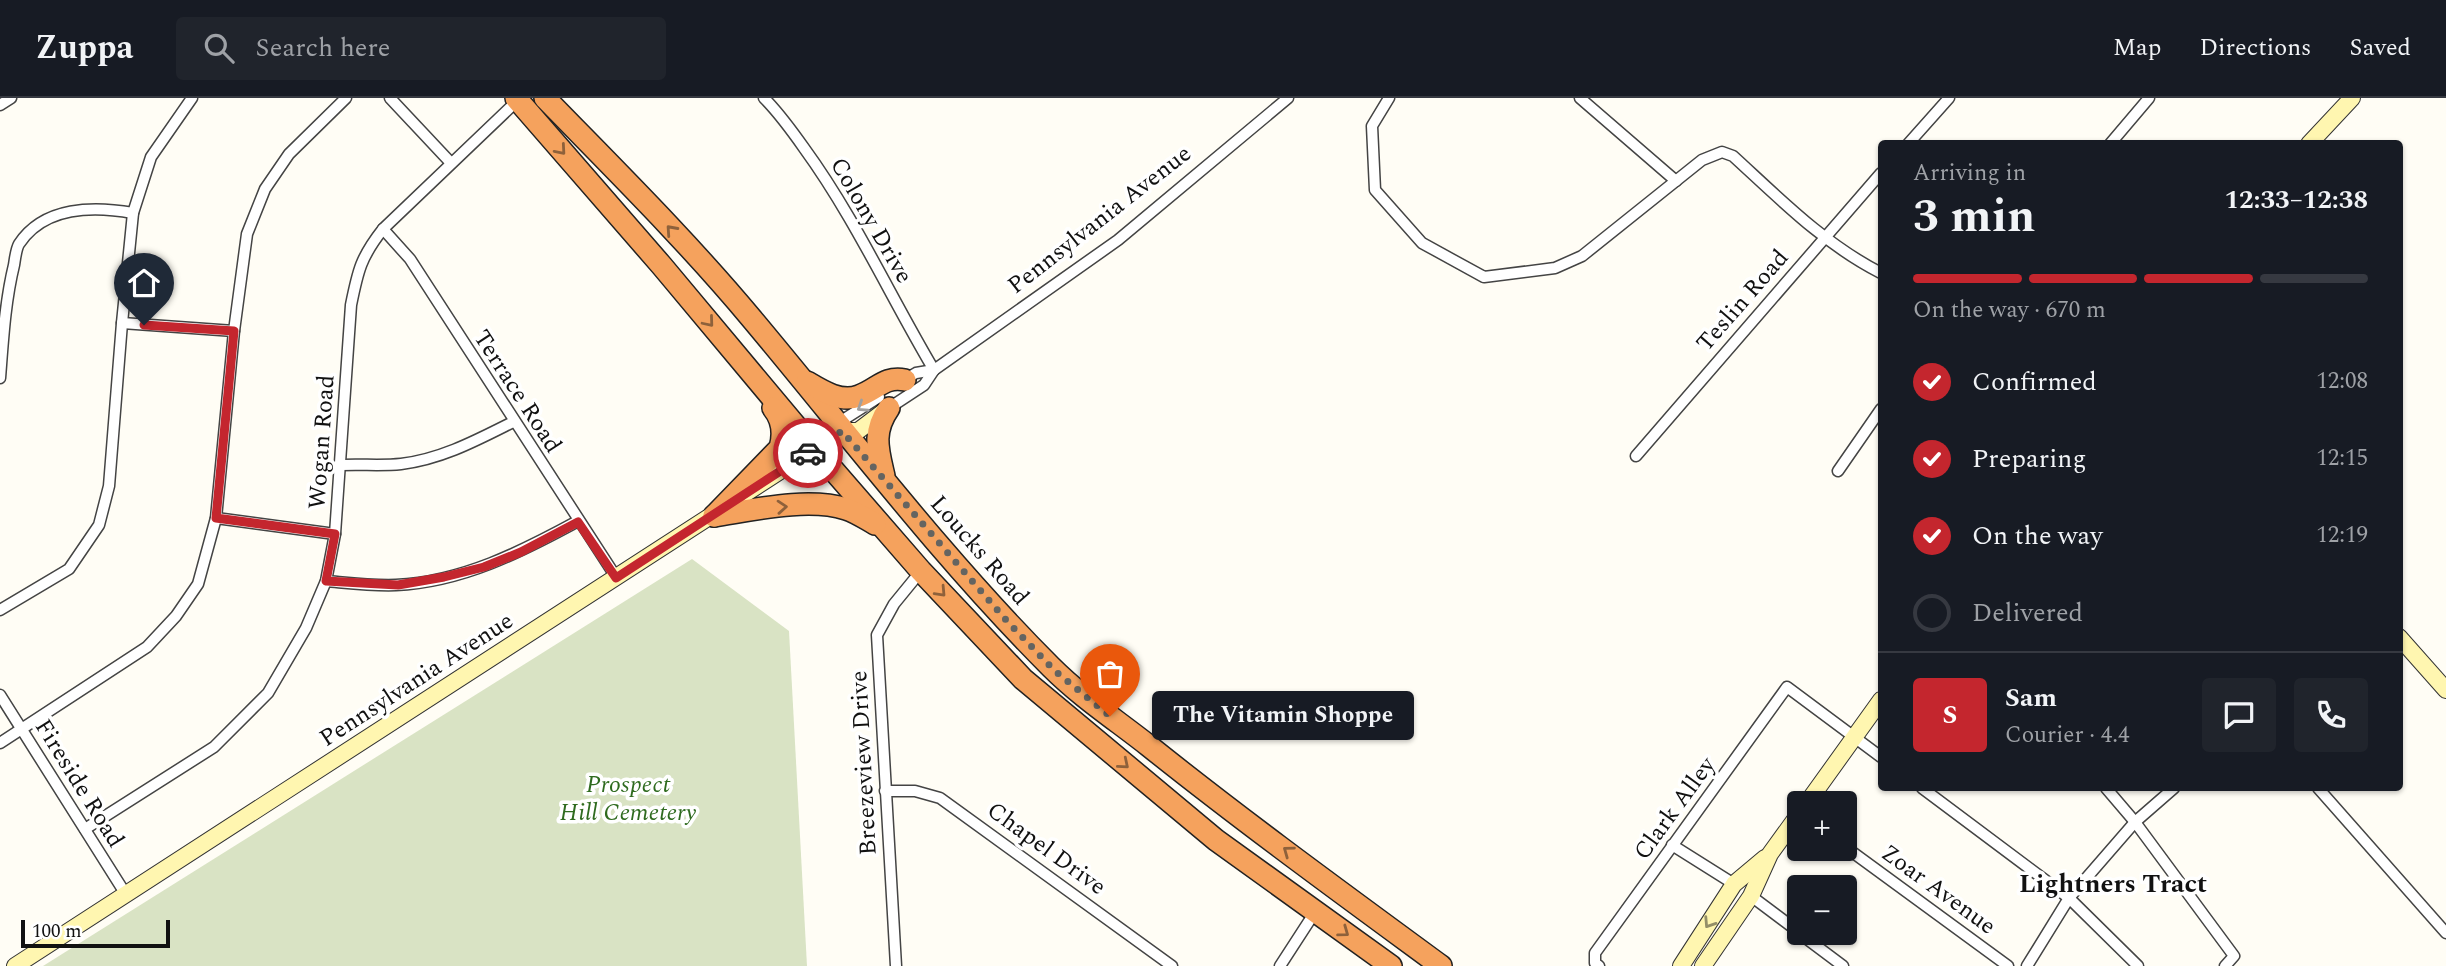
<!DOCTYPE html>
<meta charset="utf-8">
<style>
body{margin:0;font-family:Spectral,serif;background:#20242c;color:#f1f3f6;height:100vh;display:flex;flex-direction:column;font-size:26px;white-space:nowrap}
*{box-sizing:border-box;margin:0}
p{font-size:23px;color:#9ea1a6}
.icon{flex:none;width:38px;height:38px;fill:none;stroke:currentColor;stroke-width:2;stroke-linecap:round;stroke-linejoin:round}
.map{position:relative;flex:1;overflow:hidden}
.details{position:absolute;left:1878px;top:42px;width:525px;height:651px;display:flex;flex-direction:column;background:#171b24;border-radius:7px;box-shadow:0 2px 5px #0004}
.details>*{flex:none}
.buttons{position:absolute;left:1787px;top:693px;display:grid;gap:14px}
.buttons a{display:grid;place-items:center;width:70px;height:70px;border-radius:7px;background:#171b24;box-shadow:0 2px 5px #0004;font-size:35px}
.scale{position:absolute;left:21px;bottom:18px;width:149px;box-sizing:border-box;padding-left:7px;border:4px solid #111;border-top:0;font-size:19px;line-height:24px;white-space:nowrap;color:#111;-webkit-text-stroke:5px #fff;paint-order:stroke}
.pin{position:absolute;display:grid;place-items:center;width:60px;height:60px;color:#fff;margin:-72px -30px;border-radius:50% 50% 50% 0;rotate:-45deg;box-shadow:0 0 7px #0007}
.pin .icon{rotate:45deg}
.courier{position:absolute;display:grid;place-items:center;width:70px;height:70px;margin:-35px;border:5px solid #c4262e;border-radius:50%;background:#fff;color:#222;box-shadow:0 2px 9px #0007}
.bubble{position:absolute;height:49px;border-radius:7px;background:#171b24;box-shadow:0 2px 5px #0004;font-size:23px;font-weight:700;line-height:49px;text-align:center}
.head em{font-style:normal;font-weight:700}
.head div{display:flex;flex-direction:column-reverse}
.head{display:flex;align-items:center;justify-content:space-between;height:119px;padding:0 35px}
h1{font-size:46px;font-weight:700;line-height:52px}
.bar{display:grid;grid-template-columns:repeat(4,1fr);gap:10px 7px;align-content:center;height:84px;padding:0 35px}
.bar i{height:9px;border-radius:5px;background:#363941}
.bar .active{background:#c4262e}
.bar p{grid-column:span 4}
.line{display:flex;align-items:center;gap:18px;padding:0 35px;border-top:2px solid #363941}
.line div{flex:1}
.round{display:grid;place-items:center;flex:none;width:74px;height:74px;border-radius:7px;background:#20242c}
ol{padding:0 35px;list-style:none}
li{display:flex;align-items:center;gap:21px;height:77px}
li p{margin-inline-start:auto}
li .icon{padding:7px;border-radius:50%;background:#c4262e;color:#fff;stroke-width:4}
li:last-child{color:#9ea1a6}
li i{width:38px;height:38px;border:4px solid #363941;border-radius:50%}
header{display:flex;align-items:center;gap:42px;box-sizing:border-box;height:98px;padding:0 35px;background:#171b24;border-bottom:2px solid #363941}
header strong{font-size:33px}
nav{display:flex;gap:38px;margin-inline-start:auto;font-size:24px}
.search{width:490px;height:63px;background:#20242c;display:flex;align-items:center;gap:18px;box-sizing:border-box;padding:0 24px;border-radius:7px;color:#9ea1a6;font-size:26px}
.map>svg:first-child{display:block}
.cemetery{fill:#d9e3c4}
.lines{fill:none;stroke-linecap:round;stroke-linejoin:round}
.street-casing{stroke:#444;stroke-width:13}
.secondary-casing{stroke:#333;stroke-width:18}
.highway-casing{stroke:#222;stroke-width:24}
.street{stroke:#fff;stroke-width:10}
.secondary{stroke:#fff6b0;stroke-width:16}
.highway{stroke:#f5a25d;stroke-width:21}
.oneway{stroke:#8e613b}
.oneway2{stroke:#a0a0a0}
.oneway3{stroke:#948f68}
.done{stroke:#646461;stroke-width:7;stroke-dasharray:0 12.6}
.route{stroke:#c4262e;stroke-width:9}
.labels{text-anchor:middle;stroke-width:7;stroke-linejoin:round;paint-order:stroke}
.street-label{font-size:24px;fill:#111;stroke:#fff}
.park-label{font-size:24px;font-style:italic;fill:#2f6b1f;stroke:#fff}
.neighbourhood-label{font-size:26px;font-weight:bold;fill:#111;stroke:#fff}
</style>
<header>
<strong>Zuppa</strong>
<div class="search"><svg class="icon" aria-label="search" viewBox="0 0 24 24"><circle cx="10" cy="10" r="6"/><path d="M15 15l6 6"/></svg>Search here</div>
<nav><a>Map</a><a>Directions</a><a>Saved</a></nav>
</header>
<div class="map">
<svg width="2446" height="868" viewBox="0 0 2446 868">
<rect width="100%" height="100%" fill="#fffdf5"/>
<!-- cemetery -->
<polygon class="cemetery" points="692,461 789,533 807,868 43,868"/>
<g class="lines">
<defs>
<g id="street">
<polyline points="390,0 451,65"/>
<path d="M764,0C779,15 792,33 804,50C855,120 890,198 934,272"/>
<path d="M1389,0L1372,28L1375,92L1422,145L1484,179L1555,170L1582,158L1702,62L1722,54L1733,58C1780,101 1824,146 1881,175"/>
<polyline points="1580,0 1676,83"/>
<polyline points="0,7 11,0"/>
<polyline points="1908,46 1949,0"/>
<polyline points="2110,46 2149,0"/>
<polyline points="383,131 410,161 616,479"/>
<polyline points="122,225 234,233"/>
<path d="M0,280C3,242 5,204 14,167C15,161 16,151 19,146C44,108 94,108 133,115"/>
<polyline points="904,282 916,275 934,272"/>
<polyline points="889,310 924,287 934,272 1118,142 1288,0"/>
<polyline points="843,331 846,320 879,299"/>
<polyline points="1636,358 1881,75"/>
<path d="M341,367C361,366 382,368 401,366C442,361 477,342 513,324"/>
<polyline points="1838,373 1881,311"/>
<polyline points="216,420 335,436"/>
<path d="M326,483C349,485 373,488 396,487C462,484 521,454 578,423"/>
<polyline points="0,512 69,471 99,427 109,388 122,225 133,115 151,59 192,0"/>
<polyline points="0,597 125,795"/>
<polyline points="0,645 147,549 176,518 198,486 216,420 234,233 247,136 265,91 289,56 346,0"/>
<polyline points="1922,690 2069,800 2138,868"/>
<polyline points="2106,690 2135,724 2234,858 2225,868"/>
<polyline points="2318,690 2446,835"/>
<polyline points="885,693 915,693 940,700 1172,868"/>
<path d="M85,731L214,649L268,595L306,530L326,483L335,436L351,207C358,172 361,159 383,131L518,2"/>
<polyline points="1672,747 1734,786"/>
<polyline points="1844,748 2008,868"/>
<polyline points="1751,798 1799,834"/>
<polyline points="1799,835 1843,868"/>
<polyline points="896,868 877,537 894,506 921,473"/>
<polyline points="1280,868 1315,814"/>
<polyline points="1599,868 1595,865 1595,855 1787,589 1881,659"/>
<polyline points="2027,868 2069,800 2135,724 2174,690"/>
</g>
<g id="secondary">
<polyline points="2309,46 2352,0"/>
<polyline points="2399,539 2446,592"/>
<polyline points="1807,705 1881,602"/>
<polyline points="15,868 842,333 858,333 887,311"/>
<polyline points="1681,868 1734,786 1765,760"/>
<polyline points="1703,868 1751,798 1770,756 1799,716"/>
</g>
<g id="highway">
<polyline points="516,0 662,168 815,351 921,473 1023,581 1216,742 1391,868"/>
<path d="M545,0C615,72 687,143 752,221C850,338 943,461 1051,569C1081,599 1116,622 1149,648C1244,724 1343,796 1441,868"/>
<path d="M807,284C822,293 841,305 859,298C878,291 884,278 905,282"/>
<path d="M884,378C878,352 872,334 889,310"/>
<path d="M714,418L780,350C784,336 782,321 773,310"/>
<path d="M714,418C753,412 808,399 846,411C856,414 866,421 875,426"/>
</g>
</defs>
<!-- street casing -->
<use href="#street" class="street-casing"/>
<!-- secondary casing -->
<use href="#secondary" class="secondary-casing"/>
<!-- highway casing -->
<use href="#highway" class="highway-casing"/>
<!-- street -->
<use href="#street" class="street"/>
<!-- secondary -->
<use href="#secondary" class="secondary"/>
<!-- highway -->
<use href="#highway" class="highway"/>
</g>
<!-- one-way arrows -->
<defs><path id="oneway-chevron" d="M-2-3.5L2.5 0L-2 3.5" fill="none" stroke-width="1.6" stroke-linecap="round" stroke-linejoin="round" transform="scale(1.75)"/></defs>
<g class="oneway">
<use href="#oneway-chevron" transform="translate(561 52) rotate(49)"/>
<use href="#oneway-chevron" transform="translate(671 132) rotate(-132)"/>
<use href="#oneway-chevron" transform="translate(709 224) rotate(50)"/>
<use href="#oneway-chevron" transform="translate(782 409) rotate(-4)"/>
<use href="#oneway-chevron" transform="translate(941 494) rotate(47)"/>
<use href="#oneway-chevron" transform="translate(1124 666) rotate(40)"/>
<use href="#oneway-chevron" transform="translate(1288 753) rotate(-144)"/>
<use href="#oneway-chevron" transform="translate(1344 834) rotate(36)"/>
</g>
<use class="oneway2" href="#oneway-chevron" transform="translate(862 309) rotate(147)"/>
<use class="oneway3" href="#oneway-chevron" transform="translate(1709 825) rotate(123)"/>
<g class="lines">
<!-- done -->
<polyline class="done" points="808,355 842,333 1007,523 1054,572 1110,618"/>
<!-- route -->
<polyline class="route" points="144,227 234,233 216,420 335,436 326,483 398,487 444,479 484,469 521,454 578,424 616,480 808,355"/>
</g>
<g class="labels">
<!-- street labels -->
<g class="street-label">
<text transform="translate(1099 121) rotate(-38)" y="8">Pennsylvania Avenue</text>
<text transform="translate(872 122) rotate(60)" y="8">Colony Drive</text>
<text transform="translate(1742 202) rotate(-49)" y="8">Teslin Road</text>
<text transform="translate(518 293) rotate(57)" y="8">Terrace Road</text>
<text transform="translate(321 344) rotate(-86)" y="8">Wogan Road</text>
<text transform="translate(980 452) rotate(49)" y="8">Loucks Road</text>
<text transform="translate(416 581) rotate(-33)" y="8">Pennsylvania Avenue</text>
<text transform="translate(863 665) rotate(-93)" y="8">Breezeview Drive</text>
<text transform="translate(80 685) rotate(58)" y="8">Fireside Road</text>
<text transform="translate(1674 710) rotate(-54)" y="8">Clark Alley</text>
<text transform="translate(1047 750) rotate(36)" y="8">Chapel Drive</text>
<text transform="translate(1939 791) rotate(36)" y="8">Zoar Avenue</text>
</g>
<!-- park labels -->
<g class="park-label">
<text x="628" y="694">Prospect<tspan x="628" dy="28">Hill Cemetery</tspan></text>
</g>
<!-- neighbourhood labels -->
<g class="neighbourhood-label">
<text x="2113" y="794">Lightners Tract</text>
</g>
</g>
</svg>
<div class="buttons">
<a>+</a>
<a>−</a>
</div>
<div class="scale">100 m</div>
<div class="pin" style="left:1110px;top:618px;background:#ea580c"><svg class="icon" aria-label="bag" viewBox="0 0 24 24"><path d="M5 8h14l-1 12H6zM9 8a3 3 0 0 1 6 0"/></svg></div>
<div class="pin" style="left:144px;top:227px;background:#1f2937"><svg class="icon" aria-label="home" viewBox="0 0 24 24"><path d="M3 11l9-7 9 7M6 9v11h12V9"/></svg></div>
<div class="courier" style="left:808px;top:355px"><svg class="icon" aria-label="car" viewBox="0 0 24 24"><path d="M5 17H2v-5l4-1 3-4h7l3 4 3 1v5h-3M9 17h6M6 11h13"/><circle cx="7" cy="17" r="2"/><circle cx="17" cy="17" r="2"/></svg></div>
<div class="bubble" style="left:1152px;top:593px;width:262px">The Vitamin Shoppe</div>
<section class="details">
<div class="head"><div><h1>3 min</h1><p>Arriving in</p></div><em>12:33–12:38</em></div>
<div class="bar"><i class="active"></i><i class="active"></i><i class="active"></i><i></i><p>On the way · 670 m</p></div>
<ol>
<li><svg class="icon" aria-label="check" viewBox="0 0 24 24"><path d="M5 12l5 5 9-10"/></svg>Confirmed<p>12:08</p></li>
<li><svg class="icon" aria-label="check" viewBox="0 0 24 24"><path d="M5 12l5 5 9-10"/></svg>Preparing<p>12:15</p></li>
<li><svg class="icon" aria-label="check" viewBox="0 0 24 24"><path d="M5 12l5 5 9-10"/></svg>On the way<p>12:19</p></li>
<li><i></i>Delivered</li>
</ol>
<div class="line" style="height:126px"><b class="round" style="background:#c4262e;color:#fff">S</b><div><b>Sam</b><p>Courier · 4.4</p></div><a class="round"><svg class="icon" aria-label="chat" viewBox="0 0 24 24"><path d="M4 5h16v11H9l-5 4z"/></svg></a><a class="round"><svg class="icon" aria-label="phone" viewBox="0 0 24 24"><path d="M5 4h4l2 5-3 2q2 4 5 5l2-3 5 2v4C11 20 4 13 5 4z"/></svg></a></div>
</section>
</div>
